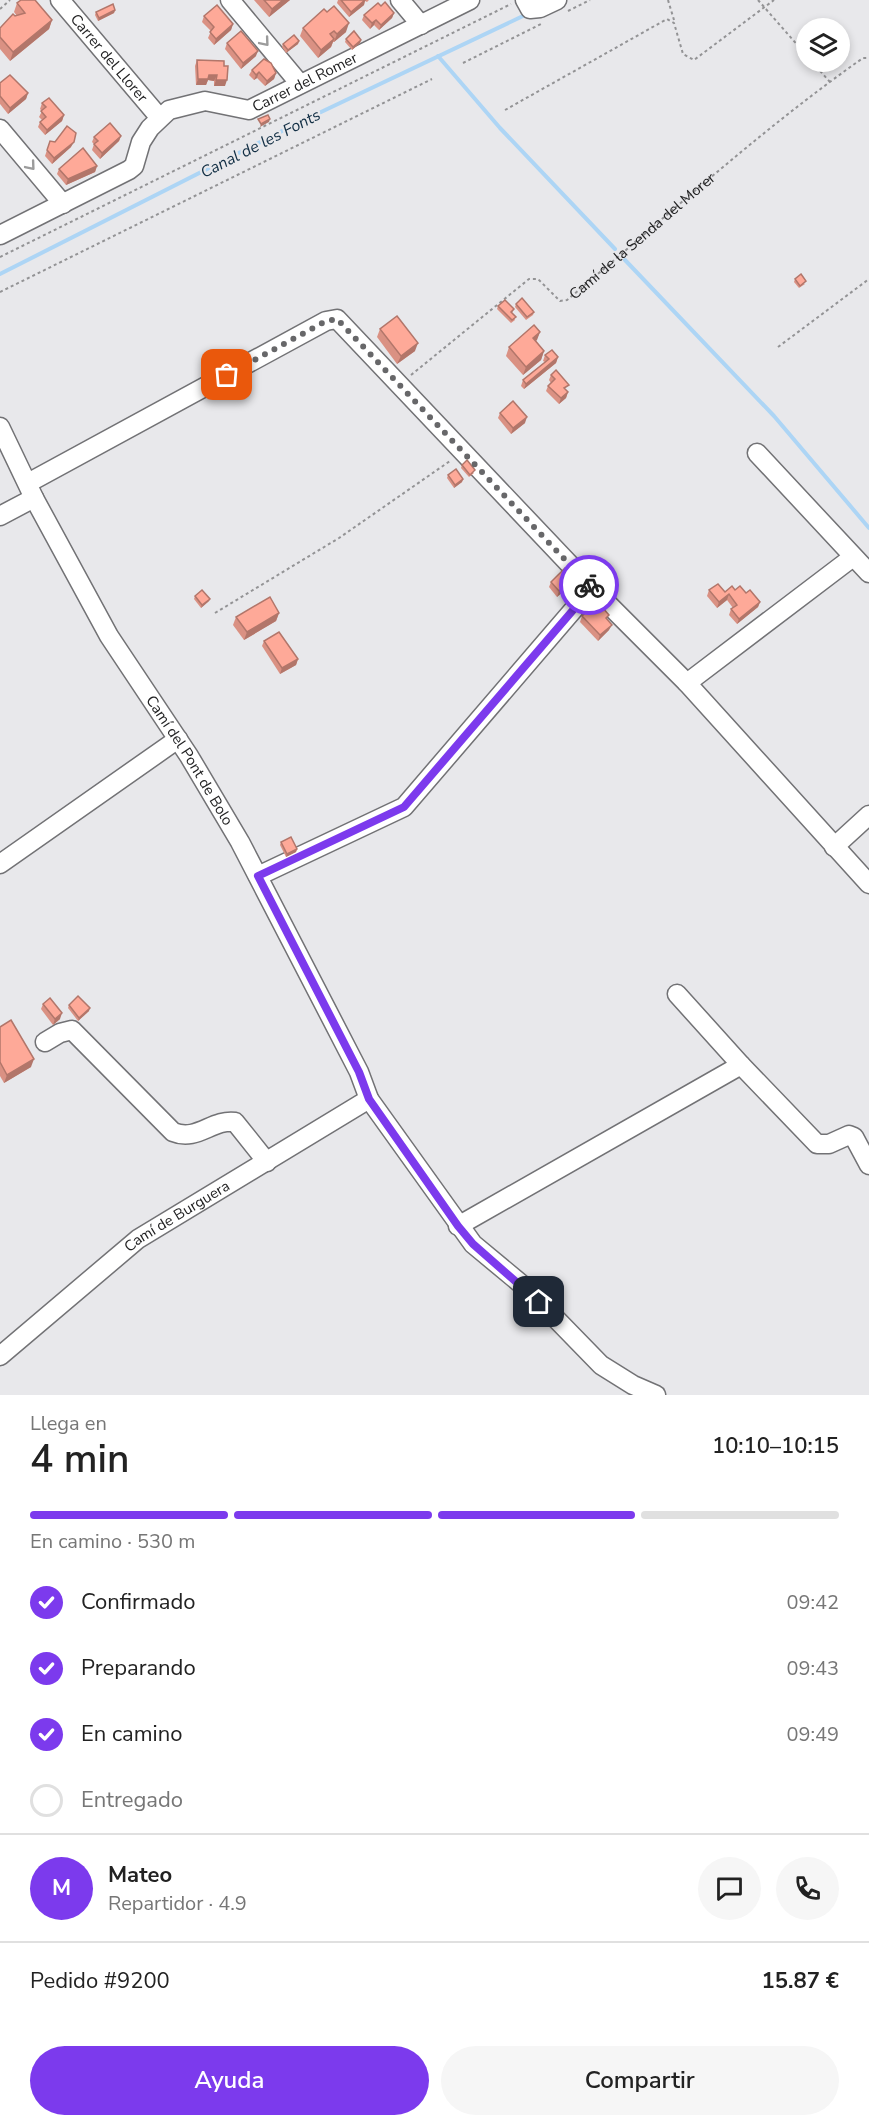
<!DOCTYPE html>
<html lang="es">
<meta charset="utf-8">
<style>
body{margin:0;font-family:"Nunito Sans",sans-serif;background:#f6f6f6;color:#222;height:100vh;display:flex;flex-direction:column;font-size:22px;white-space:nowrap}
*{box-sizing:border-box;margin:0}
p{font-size:20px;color:#767676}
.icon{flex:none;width:33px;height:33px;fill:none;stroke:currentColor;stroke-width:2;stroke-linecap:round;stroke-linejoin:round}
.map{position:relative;height:1395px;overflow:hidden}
.sheet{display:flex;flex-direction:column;background:#fff;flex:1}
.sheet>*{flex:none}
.controls{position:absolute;left:796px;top:18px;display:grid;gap:12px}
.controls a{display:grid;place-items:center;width:54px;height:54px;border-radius:50%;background:#fff;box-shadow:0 3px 9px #0003;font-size:30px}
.pin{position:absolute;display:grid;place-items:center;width:51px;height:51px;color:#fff;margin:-26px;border-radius:12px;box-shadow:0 3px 9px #0006}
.courier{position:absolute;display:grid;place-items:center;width:60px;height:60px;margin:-30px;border:4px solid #7c3aed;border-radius:50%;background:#fff;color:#222;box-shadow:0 2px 8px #0007}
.headline em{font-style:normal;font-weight:600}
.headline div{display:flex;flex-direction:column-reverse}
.headline{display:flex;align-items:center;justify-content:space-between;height:102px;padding:0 30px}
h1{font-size:39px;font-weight:600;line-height:45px}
.bar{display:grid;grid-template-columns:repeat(4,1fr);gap:9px 6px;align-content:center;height:72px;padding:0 30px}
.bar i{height:8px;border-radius:4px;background:#e0e0e0}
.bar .current{background:#7c3aed}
.bar p{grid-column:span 4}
.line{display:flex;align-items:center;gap:15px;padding:0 30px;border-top:2px solid #e0e0e0}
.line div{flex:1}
.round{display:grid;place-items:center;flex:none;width:63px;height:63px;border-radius:32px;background:#f6f6f6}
ol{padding:0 30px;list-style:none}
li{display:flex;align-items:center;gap:18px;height:66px}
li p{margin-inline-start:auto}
li .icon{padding:6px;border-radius:50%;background:#7c3aed;color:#fff;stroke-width:4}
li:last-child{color:#767676}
li i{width:33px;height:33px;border:3px solid #e0e0e0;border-radius:50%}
.cta{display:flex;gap:12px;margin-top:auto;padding:12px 30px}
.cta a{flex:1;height:69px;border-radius:36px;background:#7c3aed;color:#fff;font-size:24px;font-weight:600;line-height:69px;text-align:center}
.cta a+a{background:#f6f6f6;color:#222}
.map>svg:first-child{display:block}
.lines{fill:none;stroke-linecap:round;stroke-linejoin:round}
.stream{stroke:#add5f5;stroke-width:4}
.minor-casing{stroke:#727275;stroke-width:21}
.path{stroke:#939395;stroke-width:2;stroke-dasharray:3 3;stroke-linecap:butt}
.minor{stroke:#fff;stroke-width:18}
.wall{fill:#da9183}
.shaded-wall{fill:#b2766a}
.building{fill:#fea998;stroke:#b2766a;stroke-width:1.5}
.oneway{stroke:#9c9c9c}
.done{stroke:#676769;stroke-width:6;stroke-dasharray:0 10.8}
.route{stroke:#7c3aed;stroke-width:8}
.labels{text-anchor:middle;stroke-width:4.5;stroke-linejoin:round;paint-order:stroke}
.street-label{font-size:15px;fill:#222223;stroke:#e8e8eb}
.water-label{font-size:16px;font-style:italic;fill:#112e44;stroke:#e8e8eb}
</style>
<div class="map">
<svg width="869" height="1395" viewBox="0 0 869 1395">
<rect width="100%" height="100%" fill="#e8e8eb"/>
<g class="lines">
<!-- stream -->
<g class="stream">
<polyline points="438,56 500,128 615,249"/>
<polyline points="625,260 774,416 869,528"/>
<polyline points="0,274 300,122 523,16"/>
</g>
<defs>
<g id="minor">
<path id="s2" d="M60,0L159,117"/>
<polyline points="230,0 300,84"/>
<polyline points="400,0 421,25"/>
<polyline points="525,0 530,9 540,8 557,0"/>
<polyline points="0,129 63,204"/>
<path id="s3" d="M0,235L129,170L134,166L141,142L150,128L169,110L205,101L249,110L470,0"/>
<path id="s4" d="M0,427L34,498L109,636L189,756L240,842L359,1072L369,1099L473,1244L526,1288L601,1365L633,1385L656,1395"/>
<polyline points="757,453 869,573"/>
<polyline points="28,483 326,321 337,319 592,588 687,683 869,884"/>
<polyline points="0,516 34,498"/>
<polyline points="687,683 853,557"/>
<polyline points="834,847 869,815"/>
<polyline points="0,864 178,739"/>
<polyline points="258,876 404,807 592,588"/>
<polyline points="677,994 741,1065"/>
<path d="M45,1042L60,1033L72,1030L173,1132C197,1142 212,1119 235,1122L267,1162"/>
<polyline points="458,1226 741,1065 817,1144 829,1144 849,1135 854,1137 869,1165"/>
<path id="s5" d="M0,1356L138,1239L369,1099"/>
</g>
</defs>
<!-- minor casing -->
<use href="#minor" class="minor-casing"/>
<!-- path -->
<g class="path">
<polyline points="668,0 674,20"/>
<polyline points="758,0 807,56"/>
<polyline points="0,9 10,0"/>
<polyline points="568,11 590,0"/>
<polyline points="812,62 830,82"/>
<polyline points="463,63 541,24"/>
<polyline points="505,110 667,19 674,23 683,54 694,60 774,0"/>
<polyline points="0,257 511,4"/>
<polyline points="0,292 432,79"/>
<polyline points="778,347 869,279"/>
<path id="s1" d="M411,375L529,279H538L560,301L567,300C664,219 759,131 863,58H869"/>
<polyline points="215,613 339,538 450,461"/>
</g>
<!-- minor -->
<use href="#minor" class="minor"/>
</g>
<!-- wall -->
<g class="wall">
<polygon points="254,0 290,0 269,17"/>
<polygon points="338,0 369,0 367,2 365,1 364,5 349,17 337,3"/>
<polygon points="17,3 52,20 49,29 10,61 0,49 0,28 17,16 14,12"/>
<polygon points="381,6 394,13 392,18 379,30 374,25 370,29 362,20 364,15"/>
<polygon points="115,10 114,13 98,21 95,15 96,12"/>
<polygon points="327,12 346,32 334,42 333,42 331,47 318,58 300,36 303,28"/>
<polygon points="204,16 233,24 231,30 214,45 208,38 211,31 202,22"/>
<polygon points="346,39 361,40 360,43 352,50 345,42"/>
<polygon points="299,41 298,44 286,53 282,47 283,44"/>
<polygon points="227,43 256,56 241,69 225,49"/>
<polygon points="197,60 224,61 225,86 214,86 214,81 208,80 206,85 196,85 195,66"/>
<polygon points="252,70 276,73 274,79 265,86 257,78 254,80 249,75"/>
<polygon points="0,83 28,93 26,99 8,114 0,104"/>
<polygon points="42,103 64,115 62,121 45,135 38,127 40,122 42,120 39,117 42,111 40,109"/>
<polygon points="121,136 119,141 100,159 92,150 94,144 92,142 94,137"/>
<polygon points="50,141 71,147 52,164 45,156"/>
<polygon points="97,166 95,172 66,185 57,174 59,169"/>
<polygon points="795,279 805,284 799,288 794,282"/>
<polygon points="516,304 534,312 533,315 526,320 515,307"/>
<polygon points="498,306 514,309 512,313 515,320 511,323 497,309"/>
<polygon points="380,329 415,351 397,364 377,337"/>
<polygon points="540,332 536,341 544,351 541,360 523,375 506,356 509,347"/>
<polygon points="545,355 558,357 556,363 524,389 521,386 523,380 545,362 543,361"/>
<polygon points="551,375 568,392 566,398 559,404 546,391 548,386 551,383 549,380"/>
<polygon points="500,413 525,423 511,434 498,418"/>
<polygon points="462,465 474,473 469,477 461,468"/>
<polygon points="448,475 463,479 462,482 454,488 447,478"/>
<polygon points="574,578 572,584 557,597 549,587 551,582"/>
<polygon points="709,590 725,592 735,590 746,593 760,602 758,607 737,624 729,615 731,609 733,608 727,600 717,608 707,596"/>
<polygon points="195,596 210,599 209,601 201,608 194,599"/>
<polygon points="597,611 607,620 609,630 598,641 580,622 582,616"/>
<polygon points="279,613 276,621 244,640 233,625 236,617"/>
<polygon points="264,641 298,659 296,665 280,674 262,646"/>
<polygon points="281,842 297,849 296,852 286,857 280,845"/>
<polygon points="43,1004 60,1019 53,1025 41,1009"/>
<polygon points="69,1005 89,1011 78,1021 68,1008"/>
<polygon points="0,1027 31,1067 4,1083 0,1076"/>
</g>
<!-- shaded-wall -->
<g class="shaded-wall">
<polygon points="283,0 290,0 269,17 272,9"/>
<polygon points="365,0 364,5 349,17 351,12"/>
<polygon points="115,10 114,13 98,21 99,18"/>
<polygon points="394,13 392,18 379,30 381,25"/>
<polygon points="52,20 49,29 10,61 13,52"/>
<polygon points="376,20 374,25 370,29 372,23"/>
<polygon points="349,23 346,32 334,42 337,34"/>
<polygon points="233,24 231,30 214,45 216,39"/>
<polygon points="334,39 331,47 318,58 321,50"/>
<polygon points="361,40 360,43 352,50 353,47"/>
<polygon points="299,41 298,44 286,53 288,50"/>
<polygon points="258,51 256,56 241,69 243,63"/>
<polygon points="259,72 257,78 254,80 256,75"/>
<polygon points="276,73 274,79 265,86 267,81"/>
<polygon points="209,75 217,75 214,81 208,80 206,85 196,85 198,79"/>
<polygon points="216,80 227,80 225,86 214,86"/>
<polygon points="28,93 26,99 8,114 10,108"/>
<polygon points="64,115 62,121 45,135 47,130"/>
<polygon points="270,119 269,122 260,127 261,124"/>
<polygon points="121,136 119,141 100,159 102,153"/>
<polygon points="74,142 71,147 52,164 54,158"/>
<polygon points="97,166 95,172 66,185 68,179"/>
<polygon points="540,332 537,340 530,346 533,338"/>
<polygon points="418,343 415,351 397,364 401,356"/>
<polygon points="544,351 541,360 523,375 526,367"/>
<polygon points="558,357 556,363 524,389 526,384"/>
<polygon points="568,392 566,398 559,404 561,398"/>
<polygon points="527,417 525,423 511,434 513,428"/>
<polygon points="463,479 462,482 454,488 455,485"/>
<polygon points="574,578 572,584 557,597 559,591"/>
<polygon points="729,594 727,600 717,608 719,602"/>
<polygon points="210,599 209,601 201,608 202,605"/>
<polygon points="760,602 758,607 737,624 739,619"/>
<polygon points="279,613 276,621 244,640 247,632"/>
<polygon points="612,625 609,630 598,641 600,635"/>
<polygon points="298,659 296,665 280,674 282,668"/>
<polygon points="297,849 296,852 286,857 287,854"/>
<polygon points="90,1008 89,1011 78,1021 79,1018"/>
<polygon points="62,1013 60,1019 53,1025 55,1019"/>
<polygon points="34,1059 31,1067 4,1083 7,1075"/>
</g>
<!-- building -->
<g class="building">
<polygon points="21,0 35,0 52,20 13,52 0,37 0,28 13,14 15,16 25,13 17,3"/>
<polygon points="264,0 283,0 272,9"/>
<polygon points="341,0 365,0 351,12"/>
<polygon points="385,2 394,13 381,25 376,20 372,23 364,15 378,3 381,6"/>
<polygon points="113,4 115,10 99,18 96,12"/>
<polygon points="217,5 233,24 216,39 210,32 214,27 204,16"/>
<polygon points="334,6 349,23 337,34 334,31 330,34 334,39 321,50 303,28 324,9 327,12"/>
<polygon points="241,31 258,51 243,63 227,43"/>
<polygon points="354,31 361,40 353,47 346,39"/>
<polygon points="294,35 299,41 288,50 283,44"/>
<polygon points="264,59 271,63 276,73 267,81 259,72 256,75 252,70"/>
<polygon points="197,60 224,61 224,66 228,66 227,80 216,80 217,75 209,75 208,79 198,79"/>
<polygon points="10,75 28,93 10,108 0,96 0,83"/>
<polygon points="49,98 64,115 47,130 40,122 46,117 41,111 46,107 42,103"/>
<polygon points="268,115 270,119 261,124 258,119"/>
<polygon points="110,123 121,136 102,153 94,144 98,141 94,137"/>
<polygon points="67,126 76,133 74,142 54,158 47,150 50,141 55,142"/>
<polygon points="83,148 97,166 68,179 59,169"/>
<polygon points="801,274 806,281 800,286 795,279"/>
<polygon points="522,298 534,312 527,317 516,304"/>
<polygon points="505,300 514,309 511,312 516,317 512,320 498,306"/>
<polygon points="397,316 418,343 401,356 380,329"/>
<polygon points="534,325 540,332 533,338 544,351 526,367 509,347"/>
<polygon points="552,350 558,357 526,384 523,380 549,359 545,355"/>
<polygon points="556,370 569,385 564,388 568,392 561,398 548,386 555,379 551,375"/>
<polygon points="513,401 527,417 513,428 500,413"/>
<polygon points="467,460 475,470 470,475 462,465"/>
<polygon points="456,469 463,479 455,485 448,475"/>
<polygon points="565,568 574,578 559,591 551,582"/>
<polygon points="718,584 725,592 732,586 735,590 740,586 746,593 750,590 760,602 739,619 731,609 737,605 729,594 719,602 709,590"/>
<polygon points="202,590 210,599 202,605 195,596"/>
<polygon points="270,597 279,613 247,632 236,617"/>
<polygon points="593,606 597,611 602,607 609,615 606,618 612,625 600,635 582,616"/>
<polygon points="279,632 298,659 282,668 264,641"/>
<polygon points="291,837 297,849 287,854 281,842"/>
<polygon points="78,996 90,1008 79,1018 69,1005"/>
<polygon points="50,998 62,1013 55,1019 43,1004"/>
<polygon points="11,1020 34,1059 7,1075 0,1062 0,1027"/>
</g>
<!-- one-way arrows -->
<defs><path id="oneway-chevron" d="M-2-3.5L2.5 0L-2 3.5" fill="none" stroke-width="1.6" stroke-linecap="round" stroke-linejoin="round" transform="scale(1.5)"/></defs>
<g class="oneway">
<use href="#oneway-chevron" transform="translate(265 42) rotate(50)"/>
<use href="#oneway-chevron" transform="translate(31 166) rotate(50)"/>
</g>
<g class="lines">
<!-- done -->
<polyline class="done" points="227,375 326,321 337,319 589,585"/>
<!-- route -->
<polyline class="route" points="539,1302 473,1244 458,1226 369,1099 359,1072 258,876 404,807 592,588 589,585"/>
</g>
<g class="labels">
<!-- street labels -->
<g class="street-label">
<text dy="5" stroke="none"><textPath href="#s2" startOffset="76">Carrer del Llorer</textPath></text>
<text dy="5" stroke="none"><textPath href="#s3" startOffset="363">Carrer del Romer</textPath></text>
<text dy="5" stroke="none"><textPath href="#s1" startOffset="298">Camí de la Senda del Morer</textPath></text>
<text dy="5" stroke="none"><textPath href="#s4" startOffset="384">Camí del Pont de Bolo</textPath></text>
<text dy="5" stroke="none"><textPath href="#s5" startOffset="226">Camí de Burguera</textPath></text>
</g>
<!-- water labels -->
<g class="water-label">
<text transform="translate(260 143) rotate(-27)" y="6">Canal de les Fonts</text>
</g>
</g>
</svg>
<div class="controls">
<a><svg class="icon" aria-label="layers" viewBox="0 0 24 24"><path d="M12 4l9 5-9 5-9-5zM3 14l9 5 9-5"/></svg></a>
</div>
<div class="pin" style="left:227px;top:375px;background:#ea580c"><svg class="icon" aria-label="bag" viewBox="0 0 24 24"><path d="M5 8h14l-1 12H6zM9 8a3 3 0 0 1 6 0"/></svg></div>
<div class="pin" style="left:539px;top:1302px;background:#1f2937"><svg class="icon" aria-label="home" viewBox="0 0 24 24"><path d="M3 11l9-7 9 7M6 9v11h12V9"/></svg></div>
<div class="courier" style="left:589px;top:585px"><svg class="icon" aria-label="bike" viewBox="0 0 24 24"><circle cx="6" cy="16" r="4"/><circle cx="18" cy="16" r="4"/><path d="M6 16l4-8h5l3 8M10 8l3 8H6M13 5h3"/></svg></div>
</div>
<section class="sheet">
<div class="headline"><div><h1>4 min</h1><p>Llega en</p></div><em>10:10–10:15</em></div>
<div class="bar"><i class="current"></i><i class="current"></i><i class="current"></i><i></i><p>En camino · 530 m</p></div>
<ol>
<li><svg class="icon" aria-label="check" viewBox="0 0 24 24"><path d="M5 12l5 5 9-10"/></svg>Confirmado<p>09:42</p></li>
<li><svg class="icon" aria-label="check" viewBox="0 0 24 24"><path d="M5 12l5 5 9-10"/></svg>Preparando<p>09:43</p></li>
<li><svg class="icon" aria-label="check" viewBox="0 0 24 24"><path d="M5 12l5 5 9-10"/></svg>En camino<p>09:49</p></li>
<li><i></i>Entregado</li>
</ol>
<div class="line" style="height:108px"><b class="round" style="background:#7c3aed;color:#fff">M</b><div><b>Mateo</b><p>Repartidor · 4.9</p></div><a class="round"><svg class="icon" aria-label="chat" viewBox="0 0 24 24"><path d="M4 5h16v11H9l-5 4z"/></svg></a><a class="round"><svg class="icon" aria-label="phone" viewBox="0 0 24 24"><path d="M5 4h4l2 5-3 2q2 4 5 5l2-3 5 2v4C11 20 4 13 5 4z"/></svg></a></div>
<div class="line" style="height:78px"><div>Pedido #9200</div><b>15.87 €</b></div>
<div class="cta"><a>Ayuda</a><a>Compartir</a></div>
</section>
